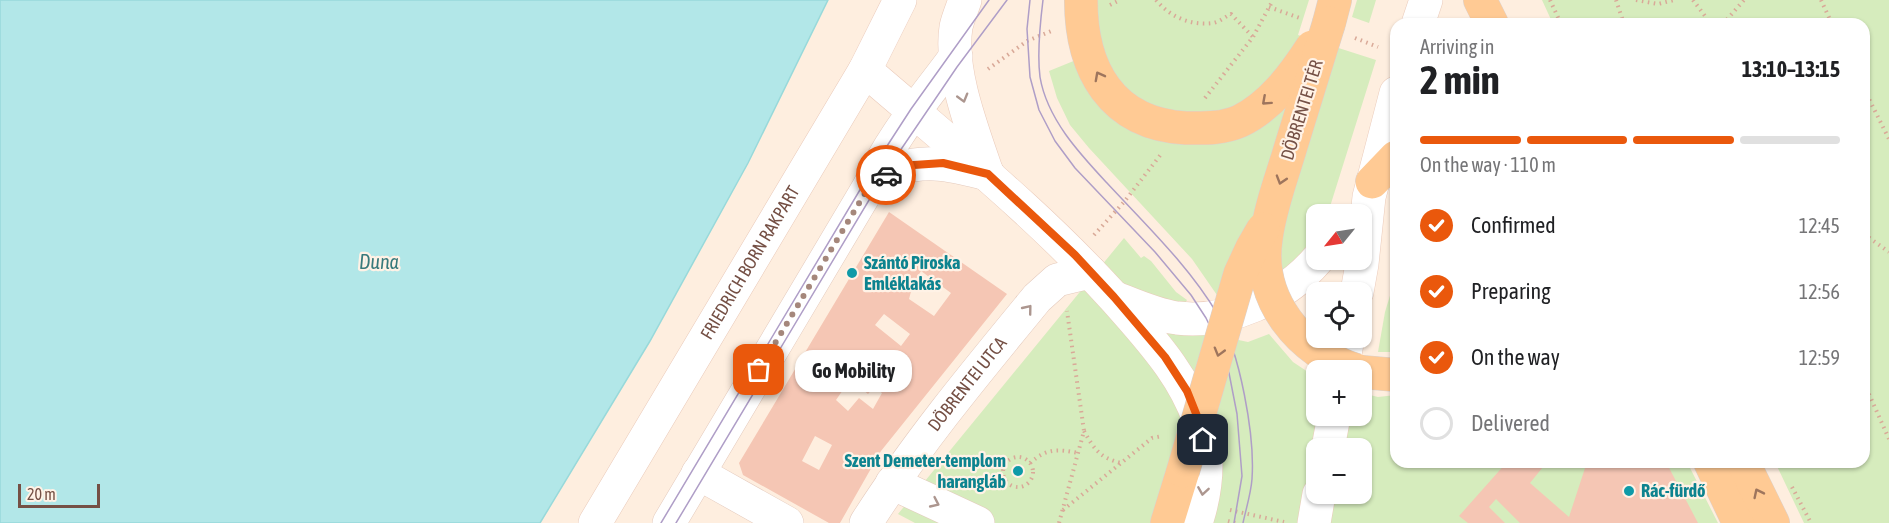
<!DOCTYPE html>
<meta charset="utf-8">
<style>
body{margin:0;font-family:"Asap Condensed",sans-serif;background:#f6f6f6;color:#202124;height:100vh;display:flex;flex-direction:column;font-size:22px;white-space:nowrap}
*{box-sizing:border-box;margin:0}
p{font-size:20px;color:#757577}
.icon{flex:none;width:33px;height:33px;fill:none;stroke:currentColor;stroke-width:2;stroke-linecap:round;stroke-linejoin:round}
.map{position:relative;flex:1;overflow:hidden}
.details{position:absolute;left:1390px;top:18px;width:480px;height:450px;display:flex;flex-direction:column;background:#fff;border-radius:18px;box-shadow:0 2px 4px #0004}
.details>*{flex:none}
.needle{width:39px;rotate:240deg}
.controls{position:absolute;left:1306px;top:204px;display:grid;gap:12px}
.controls a{display:grid;place-items:center;width:66px;height:66px;border-radius:12px;background:#fff;box-shadow:0 2px 4px #0004;font-size:30px}
.scale{position:absolute;left:18px;bottom:15px;width:82px;box-sizing:border-box;padding-left:6px;border:3px solid #755045;border-top:0;font-size:16px;line-height:21px;white-space:nowrap;color:#755045;-webkit-text-stroke:4px #fff2e6;paint-order:stroke}
.pin{position:absolute;display:grid;place-items:center;width:51px;height:51px;color:#fff;margin:-26px;border-radius:12px;box-shadow:0 3px 9px #0006}
.courier{position:absolute;display:grid;place-items:center;width:60px;height:60px;margin:-30px;border:4px solid #ea580c;border-radius:50%;background:#fff;color:#222;box-shadow:0 2px 8px #0007}
.bubble{position:absolute;height:42px;border-radius:18px;background:#fff;box-shadow:0 2px 4px #0004;font-size:20px;font-weight:700;line-height:42px;text-align:center}
.overview em{font-style:normal;font-weight:700}
.overview div{display:flex;flex-direction:column-reverse}
.overview{display:flex;align-items:center;justify-content:space-between;height:102px;padding:0 30px}
h1{font-size:39px;font-weight:700;line-height:45px}
.bar{display:grid;grid-template-columns:repeat(4,1fr);gap:9px 6px;align-content:center;height:72px;padding:0 30px}
.bar i{height:8px;border-radius:4px;background:#e0e0e0}
.bar .on{background:#ea580c}
.bar p{grid-column:span 4}
ol{padding:0 30px;list-style:none}
li{display:flex;align-items:center;gap:18px;height:66px}
li p{margin-inline-start:auto}
li .icon{padding:6px;border-radius:50%;background:#ea580c;color:#fff;stroke-width:4}
li:last-child{color:#757577}
li i{width:33px;height:33px;border:3px solid #e0e0e0;border-radius:50%}
.map>svg:first-child{display:block}
.green{fill:#d6ecbd;fill-rule:evenodd}
.water{fill:#b2e7e8;stroke:#98d9da;stroke-width:1.5}
.building{fill:#f5c6b4;fill-rule:evenodd}
.lines{fill:none;stroke-linecap:round;stroke-linejoin:round}
.street-casing{stroke:#e4cabd;stroke-width:34}
.secondary-casing{stroke:#eacaba;stroke-width:34}
.primary-casing{stroke:#dbd2cf;stroke-width:34}
.path{stroke:#d9a998;stroke-width:4;stroke-dasharray:1.5 4.5;stroke-linecap:butt}
.street{stroke:#fff;stroke-width:33}
.secondary{stroke:#fff;stroke-width:33}
.primary{stroke:#ffca94;stroke-width:33}
.tram{stroke:#af9ec7;stroke-width:1.5}
.primary-bridge-casing{stroke:#dbd2cf;stroke-width:34;stroke-linecap:butt}
.primary-bridge{stroke:#ffca94;stroke-width:33}
.oneway{stroke:#9e755d}
.oneway2{stroke:#ac968f}
.done{stroke:#a5877b;stroke-width:6;stroke-dasharray:0 10.8}
.route{stroke:#ea580c;stroke-width:8}
.culture-dot{fill:#0f9aa8;stroke:#fff2e6;stroke-width:2}
.labels{text-anchor:middle;stroke-width:4.5;stroke-linejoin:round;paint-order:stroke}
.street-label{font-size:18px;fill:#755045;stroke:#fff2e6}
.culture-label{font-size:18px;font-weight:bold;fill:#0d838f;stroke:#fff2e6;text-anchor:start}
.water-label{font-size:20px;font-style:italic;fill:#387a7c;stroke:#fff2e6}
</style>
<div class="map">
<svg width="1889" height="523" viewBox="0 0 1889 523">
<rect width="100%" height="100%" fill="#feeedf"/>
<!-- green -->
<g class="green">
<polygon points="1097,0 1309,0 1298,35 1376,60 1328,213 1327,214 1317,214 1317,230 1289,272 1219,298 1192,259 1089,148 1070,125 1057,98 1049,71 1103,49 1096,15"/>
<polygon points="1357,0 1376,0 1369,23 1352,17"/>
<polygon points="1542,0 1889,0 1889,523 1804,523 1775,462 1864,462 1864,24 1553,24"/>
<path d="M1124,238L1141,258L1144,256L1151,261L1176,292L1187,300L1183,307L1205,333L1248,342L1269,334L1293,362L1317,378V416H1362V393L1378,397L1396,395V462H1687L1718,523H915L898,514ZM1317,448H1362V494H1317Z"/>
<polygon points="1396,276 1396,352 1378,352 1385,312"/>
</g>
<!-- water -->
<polygon class="water" points="0,0 828,0 748,163 650,341 540,523 0,523"/>
<!-- building -->
<g class="building">
<path d="M889,212L1007,294L881,451L840,523H829L743,475L739,463ZM921,271L951,293L934,316L909,299L913,284ZM884,314L910,334L901,346L875,325ZM861,376L868,382L862,389L868,394L874,387L882,393L873,409L859,398L848,411L836,400L845,387L849,391ZM815,436L832,445L819,470L802,461Z"/>
<polygon points="1507,462 1547,462 1530,483 1569,517 1587,462 1666,462 1698,523 1520,523 1496,499 1489,507 1505,523 1468,523 1459,516"/>
</g>
<g class="lines">
<defs>
<g id="street">
<path d="M870,185C879,179 889,173 899,169C929,158 958,167 988,174"/>
<polyline points="698,473 787,523"/>
<polyline points="892,483 978,523"/>
<path d="M669,523L870,185C890,138 926,97 956,56"/>
<path id="s1" d="M866,523C917,443 977,371 1037,298L1057,280L1090,272"/>
</g>
<g id="secondary">
<path d="M965,0C962,9 958,18 956,27C949,71 973,131 987,173"/>
<polyline points="1418,24 1426,0"/>
<path d="M865,70C957,149 1053,226 1132,318C1159,349 1185,380 1199,420C1210,454 1207,490 1196,523"/>
<polyline points="1357,292 1362,264 1369,197 1396,93"/>
<path d="M1116,298C1136,306 1156,315 1177,318C1229,324 1284,298 1317,260"/>
<polyline points="1342,370 1348,338"/>
<polyline points="1328,448 1334,416"/>
<path id="s2" d="M595,523L865,70L900,0"/>
<polyline points="1314,523 1319,494"/>
</g>
<g id="primary">
<polyline points="1480,0 1492,24"/>
<polyline points="1329,23 1335,0"/>
<polyline points="1372,182 1396,157"/>
<polyline points="1362,372 1396,375"/>
<polyline points="1710,462 1739,523"/>
<polyline points="1743,462 1773,523"/>
<polyline points="1167,523 1183,471"/>
</g>
</defs>
<!-- street casing -->
<use href="#street" class="street-casing"/>
<!-- secondary casing -->
<use href="#secondary" class="secondary-casing"/>
<!-- primary casing -->
<use href="#primary" class="primary-casing"/>
<!-- path -->
<g class="path">
<path d="M1156,0C1170,17 1191,26 1213,23C1219,22 1225,17 1231,14L1253,37"/>
<polyline points="1550,0 1561,24"/>
<polyline points="1616,0 1624,24"/>
<polyline points="1636,0 1658,4 1674,0"/>
<polyline points="1693,0 1711,24"/>
<polyline points="1821,0 1832,24"/>
<polyline points="1110,5 1120,0"/>
<polyline points="1269,7 1300,18"/>
<polyline points="1723,24 1744,0"/>
<polyline points="1355,38 1378,47"/>
<polyline points="988,69 1027,41 1054,30"/>
<polyline points="1864,89 1889,139"/>
<polyline points="1205,98 1253,37 1273,0"/>
<polyline points="1864,234 1889,252"/>
<polyline points="1094,235 1124,202 1162,153"/>
<polyline points="1864,383 1889,439"/>
<path d="M1084,431C1094,449 1100,458 1121,463"/>
<circle cx="1018" cy="472" r="15"/>
<path d="M1030,463C1047,448 1057,449 1078,453"/>
<polyline points="1792,487 1811,523"/>
<polyline points="1063,510 1152,438 1162,436"/>
<polyline points="1230,510 1284,522"/>
<polyline points="1228,521 1236,523"/>
<polyline points="1059,523 1084,431 1067,311"/>
</g>
<!-- street -->
<use href="#street" class="street"/>
<!-- secondary -->
<use href="#secondary" class="secondary"/>
<!-- primary -->
<use href="#primary" class="primary"/>
<!-- tram -->
<g class="tram">
<polyline points="1030,0 1027,29 1030,77 1039,110 1055,141 1075,168 1155,252 1191,295 1206,318 1219,345 1229,373 1237,414 1242,476 1234,523"/>
<path d="M1043,0C1040,24 1037,54 1040,77C1047,119 1080,154 1107,183C1146,225 1189,266 1218,315C1240,352 1255,436 1252,479C1251,493 1246,509 1243,523"/>
<polyline points="661,523 876,163 911,109 989,0"/>
<polyline points="676,523 887,170 957,67 1007,0"/>
</g>
<defs>
<g id="primary-bridge">
<path d="M1081,0C1081,69 1111,124 1186,128C1204,128 1222,129 1240,121C1271,106 1294,75 1312,47"/>
<path d="M1329,23C1316,64 1304,105 1291,146C1282,177 1270,207 1266,239C1257,300 1300,352 1356,370"/>
<polyline points="1183,471 1240,274 1252,248 1263,229"/>
</g>
</defs>
<!-- primary-bridge casing -->
<use href="#primary-bridge" class="primary-bridge-casing"/>
<!-- primary-bridge -->
<use href="#primary-bridge" class="primary-bridge"/>
</g>
<!-- one-way arrows -->
<defs><path id="oneway-chevron" d="M-2-3.5L2.5 0L-2 3.5" fill="none" stroke-width="1.6" stroke-linecap="round" stroke-linejoin="round" transform="scale(1.5)"/></defs>
<g class="oneway">
<use href="#oneway-chevron" transform="translate(1099 76) rotate(-118)"/>
<use href="#oneway-chevron" transform="translate(1266 101) rotate(138)"/>
<use href="#oneway-chevron" transform="translate(1281 180) rotate(107)"/>
<use href="#oneway-chevron" transform="translate(1219 352) rotate(106)"/>
<use href="#oneway-chevron" transform="translate(1758 493) rotate(-116)"/>
</g>
<g class="oneway2">
<use href="#oneway-chevron" transform="translate(963 98) rotate(74)"/>
<use href="#oneway-chevron" transform="translate(1028 309) rotate(-51)"/>
<use href="#oneway-chevron" transform="translate(1203 491) rotate(99)"/>
<use href="#oneway-chevron" transform="translate(935 503) rotate(25)"/>
</g>
<g class="lines">
<!-- done -->
<polyline class="done" points="759,370 870,185 886,175"/>
<!-- route -->
<polyline class="route" points="886,175 900,168 914,165 943,163 988,174 1075,255 1114,297 1165,357 1187,391 1199,421 1203,440"/>
</g>
<!-- markers -->
<g class="culture-dot">
<circle cx="852" cy="273" r="6"/>
<circle cx="1018" cy="471" r="6"/>
<circle cx="1629" cy="491" r="6"/>
</g>
<g class="labels">
<!-- street labels -->
<g class="street-label">
<text transform="translate(1302 110) rotate(-73)" y="6">DÖBRENTEI TÉR</text>
<text dy="6" stroke="none"><textPath href="#s2" startOffset="303">FRIEDRICH BORN RAKPART</textPath></text>
<text dy="6" stroke="none"><textPath href="#s1" startOffset="172">DÖBRENTEI UTCA</textPath></text>
</g>
<!-- culture labels -->
<g class="culture-label">
<text x="864" y="269">Szántó Piroska<tspan x="864" dy="21">Emléklakás</tspan></text>
<text x="1006" y="467" text-anchor="end">Szent Demeter-templom<tspan x="1006" dy="21">harangláb</tspan></text>
<text x="1641" y="497">Rác-fürdő</text>
</g>
<!-- water labels -->
<g class="water-label">
<text x="379" y="269">Duna</text>
</g>
</g>
</svg>
<div class="controls">
<a><svg class="needle" viewBox="-14 -14 28 28"><path d="M0-13l5 13h-10z" fill="#e53935"/><path d="M0 13l5-13h-10z" fill="#757577"/></svg></a>
<a><svg class="icon" aria-label="locate" viewBox="0 0 24 24"><circle cx="12" cy="12" r="6"/><path d="M12 2v4M12 18v4M2 12h4M18 12h4"/></svg></a>
<a>+</a>
<a>−</a>
</div>
<div class="scale">20 m</div>
<div class="pin" style="left:759px;top:370px;background:#ea580c"><svg class="icon" aria-label="bag" viewBox="0 0 24 24"><path d="M5 8h14l-1 12H6zM9 8a3 3 0 0 1 6 0"/></svg></div>
<div class="pin" style="left:1203px;top:440px;background:#1f2937"><svg class="icon" aria-label="home" viewBox="0 0 24 24"><path d="M3 11l9-7 9 7M6 9v11h12V9"/></svg></div>
<div class="courier" style="left:886px;top:175px"><svg class="icon" aria-label="car" viewBox="0 0 24 24"><path d="M5 17H2v-5l4-1 3-4h7l3 4 3 1v5h-3M9 17h6M6 11h13"/><circle cx="7" cy="17" r="2"/><circle cx="17" cy="17" r="2"/></svg></div>
<div class="bubble" style="left:795px;top:350px;width:117px">Go Mobility</div>
<section class="details">
<div class="overview"><div><h1>2 min</h1><p>Arriving in</p></div><em>13:10–13:15</em></div>
<div class="bar"><i class="on"></i><i class="on"></i><i class="on"></i><i></i><p>On the way · 110 m</p></div>
<ol>
<li><svg class="icon" aria-label="check" viewBox="0 0 24 24"><path d="M5 12l5 5 9-10"/></svg>Confirmed<p>12:45</p></li>
<li><svg class="icon" aria-label="check" viewBox="0 0 24 24"><path d="M5 12l5 5 9-10"/></svg>Preparing<p>12:56</p></li>
<li><svg class="icon" aria-label="check" viewBox="0 0 24 24"><path d="M5 12l5 5 9-10"/></svg>On the way<p>12:59</p></li>
<li><i></i>Delivered</li>
</ol>
</section>
</div>
